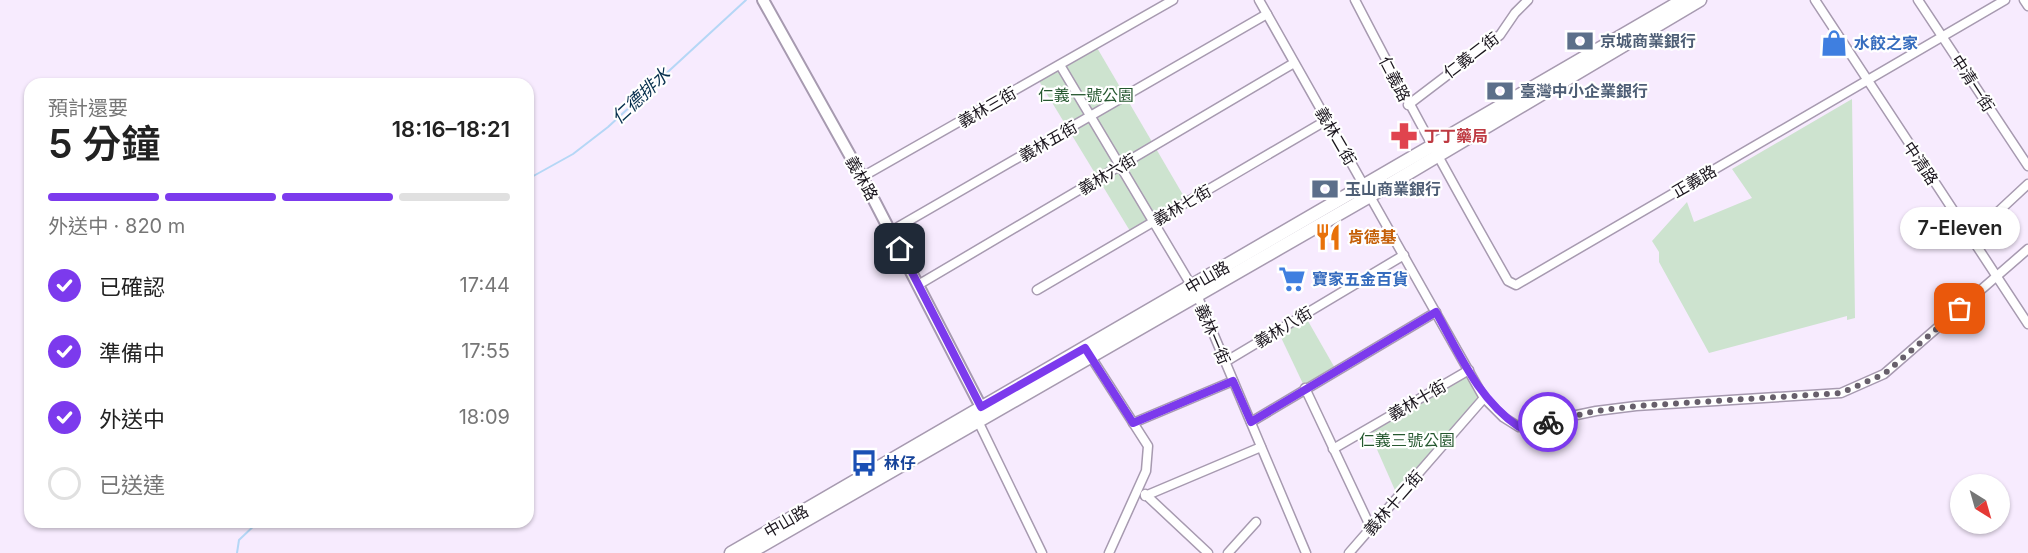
<!DOCTYPE html>
<html lang="zh-TW">
<meta charset="utf-8">
<style>
body{margin:0;font-family:Inter,"Noto Sans TC",sans-serif;background:#f6f6f6;color:#222;height:100vh;display:flex;flex-direction:column;font-size:22px;white-space:nowrap}
*{box-sizing:border-box;margin:0}
p{font-size:20px;color:#767676}
.icon{flex:none;width:33px;height:33px;fill:none;stroke:currentColor;stroke-width:2;stroke-linecap:round;stroke-linejoin:round}
.map{position:relative;flex:1;overflow:hidden}
.panel{position:absolute;left:24px;top:78px;width:510px;height:450px;display:flex;flex-direction:column;background:#fff;border-radius:18px;box-shadow:0 2px 4px #0004}
.panel>*{flex:none}
.needle{width:39px;rotate:143deg}
.fabs{position:absolute;left:1950px;top:474px;display:grid;gap:12px}
.fabs a{display:grid;place-items:center;width:60px;height:60px;border-radius:50%;background:#fff;box-shadow:0 2px 4px #0004;font-size:30px}
.pin{position:absolute;display:grid;place-items:center;width:51px;height:51px;color:#fff;margin:-26px;border-radius:12px;box-shadow:0 3px 9px #0006}
.courier{position:absolute;display:grid;place-items:center;width:60px;height:60px;margin:-30px;border:4px solid #7c3aed;border-radius:50%;background:#fff;color:#222;box-shadow:0 2px 8px #0007}
.bubble{position:absolute;height:42px;border-radius:21px;background:#fff;box-shadow:0 2px 4px #0004;font-size:20px;font-weight:600;line-height:42px;text-align:center}
.summary em{font-style:normal;font-weight:600}
.summary div{display:flex;flex-direction:column-reverse}
.summary{display:flex;align-items:center;justify-content:space-between;height:102px;padding:0 24px}
h1{font-size:39px;font-weight:600;line-height:45px}
.bar{display:grid;grid-template-columns:repeat(4,1fr);gap:9px 6px;align-content:center;height:72px;padding:0 24px}
.bar i{height:8px;border-radius:4px;background:#e0e0e0}
.bar .selected{background:#7c3aed}
.bar p{grid-column:span 4}
ol{padding:0 24px;list-style:none}
li{display:flex;align-items:center;gap:18px;height:66px}
li p{margin-inline-start:auto}
li .icon{padding:6px;border-radius:50%;background:#7c3aed;color:#fff;stroke-width:4}
li:last-child{color:#767676}
li i{width:33px;height:33px;border:3px solid #e0e0e0;border-radius:50%}
.map>svg:first-child{display:block}
.green{fill:#cde3cf}
.lines{fill:none;stroke-linecap:round;stroke-linejoin:round}
.stream{stroke:#b5d7f6;stroke-width:2}
.minor-casing{stroke:#a79ab0;stroke-width:11}
.tertiary-casing{stroke:#a79ab0;stroke-width:14}
.secondary-casing{stroke:#a79ab0;stroke-width:15}
.minor{stroke:#fff;stroke-width:8}
.tertiary{stroke:#fff;stroke-width:10}
.secondary{stroke:#fff;stroke-width:12}
.done{stroke:#675f6b;stroke-width:6;stroke-dasharray:0 10.8}
.route{stroke:#7c3aed;stroke-width:8}
.labels{text-anchor:middle;stroke-width:4.5;stroke-linejoin:round;paint-order:stroke}
.service-label{font-size:16px;font-weight:bold;fill:#4e5e75;stroke:#fff;text-anchor:start}
.shop-label{font-size:16px;font-weight:bold;fill:#366cbe;stroke:#fff;text-anchor:start}
.street-label{font-size:16px;fill:#19141c;stroke:#fff}
.park-label{font-size:16px;fill:#265830;stroke:#fff}
.health-label{font-size:16px;font-weight:bold;fill:#be3a42;stroke:#fff;text-anchor:start}
.food-label{font-size:16px;font-weight:bold;fill:#c56008;stroke:#fff;text-anchor:start}
.transit-label{font-size:16px;font-weight:bold;fill:#164399;stroke:#fff;text-anchor:start}
.water-label{font-size:18px;font-style:italic;fill:#062f4d;stroke:#fff}
</style>
<div class="map">
<svg width="2028" height="553" viewBox="0 0 2028 553">
<rect width="100%" height="100%" fill="#f7ebfe"/>
<!-- green -->
<g class="green">
<polygon points="1096,46 1186,200 1130,231 1039,81"/>
<polygon points="1852,99 1855,318 1847,320 1847,316 1709,353 1659,262 1659,252 1652,241 1687,202 1694,222 1752,198 1732,169"/>
<polygon points="1304,314 1336,370 1305,388 1277,329"/>
<polygon points="1469,370 1484,398 1398,497 1368,429"/>
</g>
<g class="lines">
<!-- stream -->
<g class="stream">
<polyline points="528,179 573,154 608,127 746,0"/>
<polyline points="237,553 239,540 258,522"/>
</g>
<defs>
<g id="minor">
<polyline points="1259,0 1484,398 1503,417 1519,427 1596,411 1636,406 1841,393 1884,374 2028,249"/>
<path d="M1355,0C1404,95 1455,188 1508,281L1516,285L2005,0"/>
<polyline points="1815,0 2028,324"/>
<polyline points="1918,0 2028,166"/>
<polyline points="2024,0 2028,6"/>
<polyline points="1060,65 1197,295 1306,553"/>
<polyline points="1408,105 1500,35 1515,13 1528,0"/>
<polyline points="862,177 1173,0"/>
<polyline points="891,231 1267,14"/>
<polyline points="1971,237 2028,184"/>
<polyline points="918,285 1294,63"/>
<polyline points="1037,290 1327,120"/>
<polyline points="1089,354 1148,446 1146,471 1109,553"/>
<polyline points="1225,362 1404,255"/>
<polyline points="1305,388 1371,528"/>
<polyline points="977,419 1042,553"/>
<polyline points="1251,422 1436,312"/>
<polyline points="1133,423 1233,381"/>
<polyline points="1333,449 1469,370"/>
<polyline points="1145,494 1208,553"/>
<polyline points="1145,496 1261,447"/>
<polyline points="1228,553 1256,522"/>
<polyline points="1349,553 1484,398"/>
</g>
<polyline id="tertiary" points="763,0 862,177 981,407"/>
<g id="secondary">
<polyline points="731,553 1683,0"/>
<polyline points="749,553 1370,196 1700,0"/>
</g>
</defs>
<!-- minor casing -->
<use href="#minor" class="minor-casing"/>
<!-- tertiary casing -->
<use href="#tertiary" class="tertiary-casing"/>
<!-- secondary casing -->
<use href="#secondary" class="secondary-casing"/>
<!-- minor -->
<use href="#minor" class="minor"/>
<!-- tertiary -->
<use href="#tertiary" class="tertiary"/>
<!-- secondary -->
<use href="#secondary" class="secondary"/>
</g>
<g class="lines">
<!-- done -->
<polyline class="done" points="1548,422 1596,411 1636,406 1841,393 1884,374 1960,309"/>
<!-- route -->
<path class="route" d="M900,249L981,407L1085,348L1133,423L1233,381L1251,422L1436,312C1460,355 1478,399 1519,427L1548,422"/>
</g>
<!-- icons -->
<defs>
<symbol id="bank-bare" viewBox="-9 -9 18 18"><path d="M-6-4H6V4H-6ZM0-2.3a2.3 2.3 0 1 0 0 4.6a2.3 2.3 0 1 0 0-4.6Z" fill="#5c6f8a" stroke="#fff" stroke-width="2.5" paint-order="stroke"/></symbol>
<symbol id="shop-bare" viewBox="-9 -9 18 18"><path d="M-5-2.5h2.3a2.7 3.5 0 0 1 5.4 0H5L5.5 6h-11ZM-1.5-2.5h3a1.5 2.3 0 0 0-3 0Z" fill="#3f7fe0" stroke="#fff" stroke-width="2.5" paint-order="stroke"/></symbol>
<symbol id="pharmacy-bare" viewBox="-9 -9 18 18"><path d="M-2-6h4v4h4v4h-4v4h-4v-4h-4v-4h4Z" fill="#e0444e" stroke="#fff" stroke-width="2.5" paint-order="stroke"/></symbol>
<symbol id="restaurant-bare" viewBox="-9 -9 18 18"><path d="M-5-6h1v4h1v-4h1v4h1v-4h1v5L-1.5 .5V6h-2V.5L-5-1ZM5-6V6H3V1.5H1.5Q1.5-4 5-6Z" fill="#e8710a" stroke="#fff" stroke-width="2.5" paint-order="stroke"/></symbol>
<symbol id="supermarket-bare" viewBox="-9 -9 18 18"><path d="M-6-5.5h2.5l.6 2H6L4.5 2H-2.5L-4.4-4H-6ZM-1.5 3.2a1.3 1.3 0 1 0 .1 0ZM3 3.2a1.3 1.3 0 1 0 .1 0Z" fill="#3f7fe0" stroke="#fff" stroke-width="2.5" paint-order="stroke"/></symbol>
<symbol id="bus-bare" viewBox="-9 -9 18 18"><path d="M-5-6H5V4H4V6H2V4H-2V6H-4V4H-5ZM-3.5-4V0h7V-4ZM-3.5 1.2v1.5H-2V1.2ZM2 1.2v1.5H3.5V1.2Z" fill="#1a4fb4" stroke="#fff" stroke-width="2.5" paint-order="stroke"/></symbol>
</defs>
<g fill-rule="evenodd">
<use href="#bank-bare" x="1561" y="22" width="38" height="38"/>
<use href="#shop-bare" x="1815" y="24" width="38" height="38"/>
<use href="#bank-bare" x="1481" y="72" width="38" height="38"/>
<use href="#pharmacy-bare" x="1385" y="117" width="38" height="38"/>
<use href="#bank-bare" x="1306" y="170" width="38" height="38"/>
<use href="#restaurant-bare" x="1309" y="218" width="38" height="38"/>
<use href="#supermarket-bare" x="1273" y="260" width="38" height="38"/>
<use href="#bus-bare" x="845" y="444" width="38" height="38"/>
</g>
<g class="labels">
<!-- service labels -->
<g class="service-label">
<text x="1600" y="47">京城商業銀行</text>
<text x="1520" y="97">臺灣中小企業銀行</text>
<text x="1345" y="195">玉山商業銀行</text>
</g>
<!-- shop labels -->
<g class="shop-label">
<text x="1854" y="49">水餃之家</text>
<text x="1312" y="285">寶家五金百貨</text>
</g>
<!-- street labels -->
<g class="street-label">
<text transform="translate(1471 55) rotate(-37)" y="6">仁義二街</text>
<text transform="translate(1395 79) rotate(63)" y="6">仁義路</text>
<text transform="translate(1973 83) rotate(57)" y="6">中清一街</text>
<text transform="translate(987 107) rotate(-30)" y="6">義林三街</text>
<text transform="translate(1336 136) rotate(60)" y="6">義林二街</text>
<text transform="translate(1048 141) rotate(-30)" y="6">義林五街</text>
<text transform="translate(1921 163) rotate(56)" y="6">中清路</text>
<text transform="translate(1107 174) rotate(-31)" y="6">義林六街</text>
<text transform="translate(862 178) rotate(61)" y="6">義林路</text>
<text transform="translate(1694 181) rotate(-30)" y="6">正義路</text>
<text transform="translate(1182 205) rotate(-30)" y="6">義林七街</text>
<text transform="translate(1207 277) rotate(-30)" y="6">中山路</text>
<text transform="translate(1283 327) rotate(-31)" y="6">義林八街</text>
<text transform="translate(1213 334) rotate(67)" y="6">義林一街</text>
<text transform="translate(1417 400) rotate(-30)" y="6">義林十街</text>
<text transform="translate(1393 503) rotate(-49)" y="6">義林十二街</text>
<text transform="translate(786 521) rotate(-30)" y="6">中山路</text>
</g>
<!-- park labels -->
<g class="park-label">
<text x="1086" y="101">仁義一號公園</text>
<text x="1407" y="446">仁義三號公園</text>
</g>
<!-- health labels -->
<g class="health-label">
<text x="1424" y="142">丁丁藥局</text>
</g>
<!-- food labels -->
<g class="food-label">
<text x="1348" y="243">肯德基</text>
</g>
<!-- transit labels -->
<g class="transit-label">
<text x="884" y="469">林仔</text>
</g>
<!-- water labels -->
<g class="water-label">
<text transform="translate(641 96) rotate(-43)" y="6">仁德排水</text>
</g>
</g>
</svg>
<div class="fabs">
<a><svg class="needle" viewBox="-14 -14 28 28"><path d="M0-13l5 13h-10z" fill="#e53935"/><path d="M0 13l5-13h-10z" fill="#767676"/></svg></a>
</div>
<div class="pin" style="left:1960px;top:309px;background:#ea580c"><svg class="icon" aria-label="bag" viewBox="0 0 24 24"><path d="M5 8h14l-1 12H6zM9 8a3 3 0 0 1 6 0"/></svg></div>
<div class="pin" style="left:900px;top:249px;background:#1f2937"><svg class="icon" aria-label="home" viewBox="0 0 24 24"><path d="M3 11l9-7 9 7M6 9v11h12V9"/></svg></div>
<div class="courier" style="left:1548px;top:422px"><svg class="icon" aria-label="bike" viewBox="0 0 24 24"><circle cx="6" cy="16" r="4"/><circle cx="18" cy="16" r="4"/><path d="M6 16l4-8h5l3 8M10 8l3 8H6M13 5h3"/></svg></div>
<div class="bubble" style="left:1900px;top:207px;width:120px">7-Eleven</div>
<section class="panel">
<div class="summary"><div><h1>5 分鐘</h1><p>預計還要</p></div><em>18:16–18:21</em></div>
<div class="bar"><i class="selected"></i><i class="selected"></i><i class="selected"></i><i></i><p>外送中 · 820 m</p></div>
<ol>
<li><svg class="icon" aria-label="check" viewBox="0 0 24 24"><path d="M5 12l5 5 9-10"/></svg>已確認<p>17:44</p></li>
<li><svg class="icon" aria-label="check" viewBox="0 0 24 24"><path d="M5 12l5 5 9-10"/></svg>準備中<p>17:55</p></li>
<li><svg class="icon" aria-label="check" viewBox="0 0 24 24"><path d="M5 12l5 5 9-10"/></svg>外送中<p>18:09</p></li>
<li><i></i>已送達</li>
</ol>
</section>
</div>
